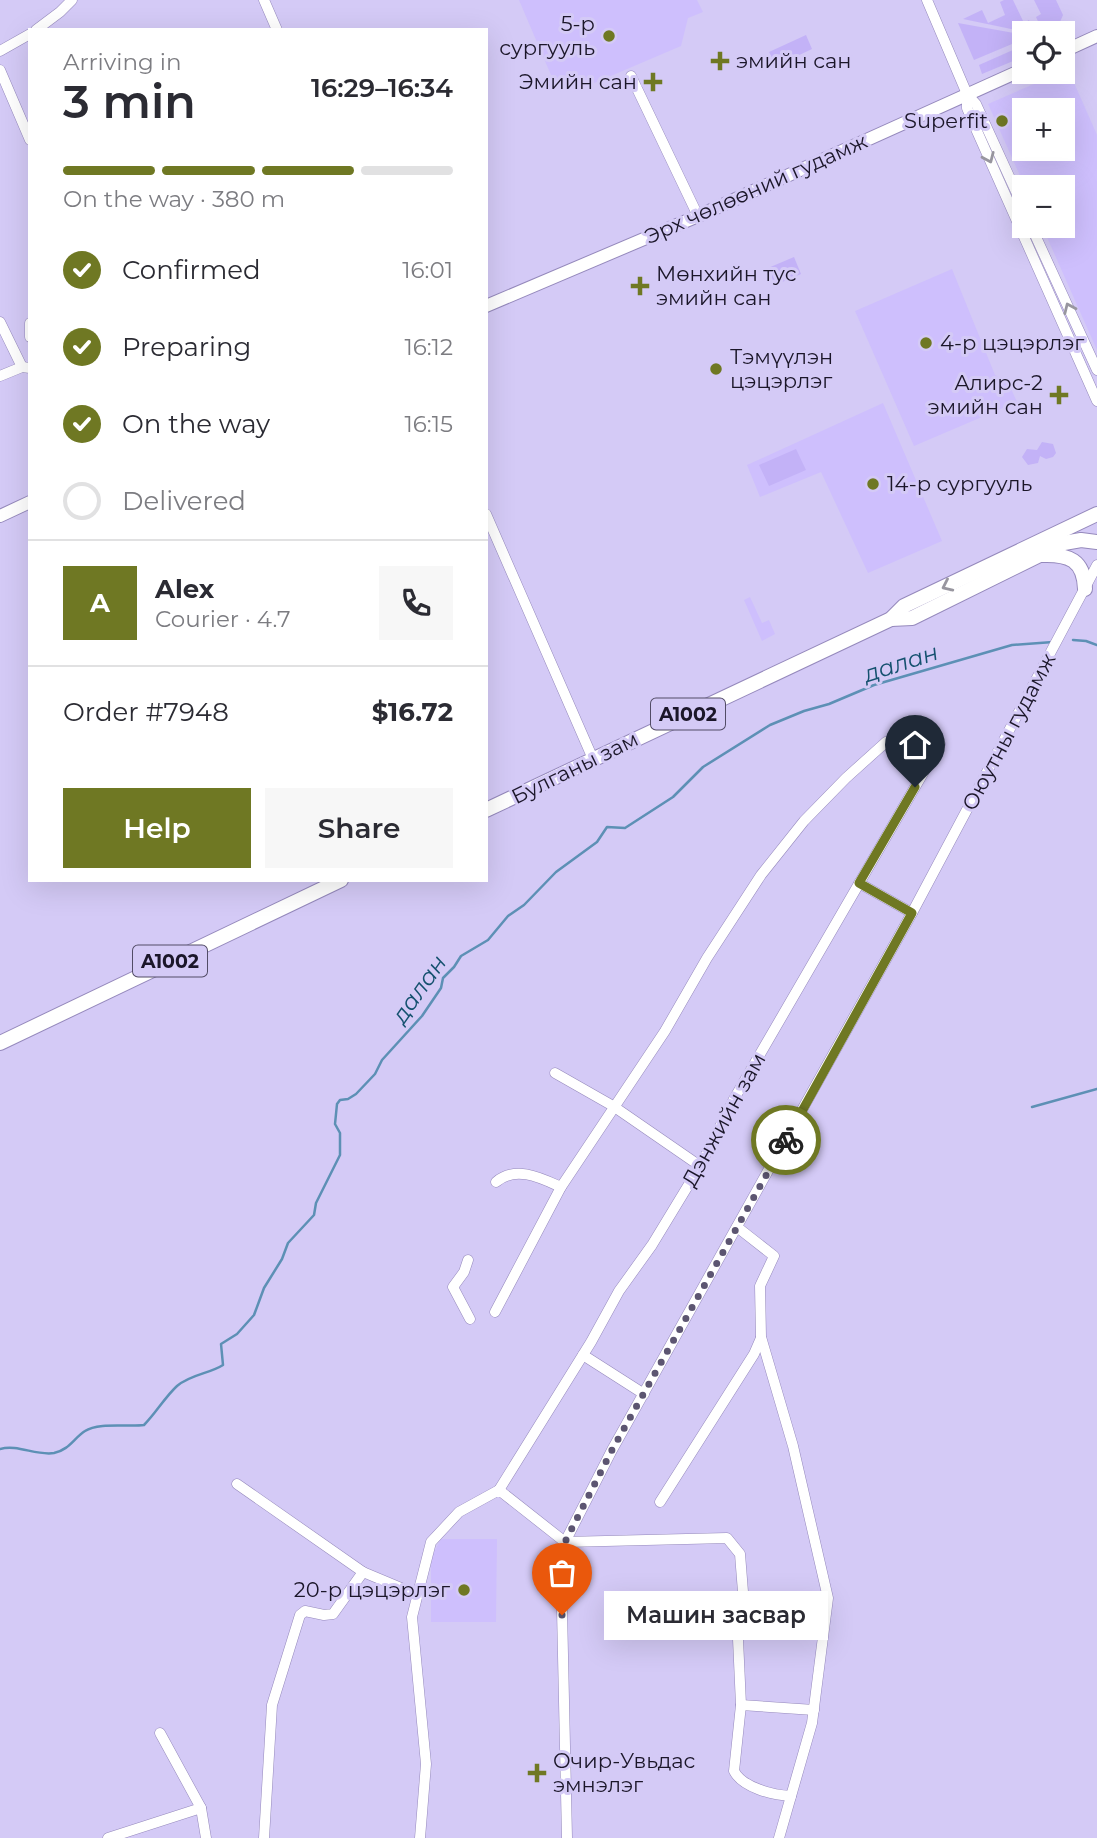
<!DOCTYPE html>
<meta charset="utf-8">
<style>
body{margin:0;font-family:Montserrat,sans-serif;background:#f7f7f7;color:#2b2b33;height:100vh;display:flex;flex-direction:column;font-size:26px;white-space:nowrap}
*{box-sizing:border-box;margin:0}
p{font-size:23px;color:#7c7c81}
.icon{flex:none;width:38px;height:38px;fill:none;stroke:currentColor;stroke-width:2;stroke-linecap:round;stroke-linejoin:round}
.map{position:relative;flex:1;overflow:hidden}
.sheet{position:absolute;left:28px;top:28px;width:460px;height:854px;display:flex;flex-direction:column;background:#fff;border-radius:0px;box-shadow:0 7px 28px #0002}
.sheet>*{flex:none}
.buttons{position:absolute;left:1012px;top:21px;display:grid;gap:14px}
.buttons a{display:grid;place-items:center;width:63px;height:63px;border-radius:0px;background:#fff;box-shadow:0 7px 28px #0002;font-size:35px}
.pin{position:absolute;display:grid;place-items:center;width:60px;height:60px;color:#fff;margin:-72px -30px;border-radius:50% 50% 50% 0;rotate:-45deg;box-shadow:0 0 7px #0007}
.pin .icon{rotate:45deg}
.courier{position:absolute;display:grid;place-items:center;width:70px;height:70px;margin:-35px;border:5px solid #6f7823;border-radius:50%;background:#fff;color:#222;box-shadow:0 2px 9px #0007}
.bubble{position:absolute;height:49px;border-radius:0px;background:#fff;box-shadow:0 7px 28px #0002;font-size:23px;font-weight:600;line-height:49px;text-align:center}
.head em{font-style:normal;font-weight:600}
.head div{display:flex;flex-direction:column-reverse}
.head{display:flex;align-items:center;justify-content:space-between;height:119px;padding:0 35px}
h1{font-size:46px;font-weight:600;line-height:52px}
.bar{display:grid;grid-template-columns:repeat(4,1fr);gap:10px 7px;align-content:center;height:84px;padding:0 35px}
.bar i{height:9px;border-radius:5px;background:#e1e1e2}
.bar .active{background:#6f7823}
.bar p{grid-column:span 4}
.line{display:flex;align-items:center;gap:18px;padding:0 35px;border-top:2px solid #e1e1e2}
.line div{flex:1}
.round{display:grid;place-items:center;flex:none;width:74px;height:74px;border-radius:0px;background:#f7f7f7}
ol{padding:0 35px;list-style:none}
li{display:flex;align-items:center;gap:21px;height:77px}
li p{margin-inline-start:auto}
li .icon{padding:7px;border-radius:50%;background:#6f7823;color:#fff;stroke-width:4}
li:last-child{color:#7c7c81}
li i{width:38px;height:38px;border:4px solid #e1e1e2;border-radius:50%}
.button{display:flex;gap:14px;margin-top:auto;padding:14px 35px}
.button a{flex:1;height:80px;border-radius:0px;background:#6f7823;color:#fff;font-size:28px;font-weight:600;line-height:80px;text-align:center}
.button a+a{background:#f7f7f7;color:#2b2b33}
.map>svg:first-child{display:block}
.built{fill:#cebffd;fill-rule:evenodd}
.green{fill:#c3b2f7}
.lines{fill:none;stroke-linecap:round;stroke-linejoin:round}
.stream{stroke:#5d90b5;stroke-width:2.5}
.minor-casing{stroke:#9589bc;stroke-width:11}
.major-casing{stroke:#9589bc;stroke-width:14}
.highway-casing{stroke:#9589bc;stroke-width:16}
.minor{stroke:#fff;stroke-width:10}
.major{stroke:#fff;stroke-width:12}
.highway{stroke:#fff;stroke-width:14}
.oneway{stroke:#98969f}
.done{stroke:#5c5571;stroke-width:7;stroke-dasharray:0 12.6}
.route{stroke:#6f7823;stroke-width:9}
.poi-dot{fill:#6f7823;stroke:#d4caf6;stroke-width:2.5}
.labels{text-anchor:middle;stroke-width:6;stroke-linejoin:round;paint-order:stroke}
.shield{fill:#d4caf6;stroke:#524c66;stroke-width:2}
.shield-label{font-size:19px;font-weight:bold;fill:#1b1629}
.poi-label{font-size:21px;fill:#1b1629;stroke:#d4caf6;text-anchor:start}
.street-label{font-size:21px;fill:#1b1629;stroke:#d4caf6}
.water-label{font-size:23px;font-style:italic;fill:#15516f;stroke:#d4caf6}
</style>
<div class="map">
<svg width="1097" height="1838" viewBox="0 0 1097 1838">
<rect width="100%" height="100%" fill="#d4caf6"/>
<!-- built -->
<g class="built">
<polygon points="519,0 697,0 703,12 688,18 681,46 578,90 551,75"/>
<path d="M1068,69L1097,135V350L1042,226H1062V187H1025L988,104ZM1024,110H1062V149H1024Z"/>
<polygon points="952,269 995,375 1008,382 1017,402 914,446 855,311"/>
<polygon points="883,403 942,541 868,573 821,472 760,497 747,465"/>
<polygon points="750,597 762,623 769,620 775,634 762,641 744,600"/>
<polygon points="441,1539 497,1539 496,1622 431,1622 431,1558"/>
</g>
<!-- green -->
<g class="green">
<polygon points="1004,0 1013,0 1024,23 1029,20 1035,33 1024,35 1016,30 963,19 982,10 988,23 1005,15 1000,2"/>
<polygon points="1034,0 1056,0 1063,15 1060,22 1042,30 1036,17 1041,14"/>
<polygon points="958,23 1014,33 1024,39 974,60"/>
<polygon points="806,35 812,49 776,66 769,52"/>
<polygon points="1022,46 1024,52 1018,59 982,74 979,65"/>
<polygon points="794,257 801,274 775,285 768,268"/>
<polygon points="1042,442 1053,444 1056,453 1053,457 1046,459 1040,456 1038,463 1028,465 1022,457 1027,449 1037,450"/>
<polygon points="796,449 806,470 769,486 759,465"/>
</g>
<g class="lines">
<!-- stream -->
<g class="stream">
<polyline points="1073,640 1086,641 1097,645"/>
<polyline points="1032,1107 1097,1089"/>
<path d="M0,1449C18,1444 36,1456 54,1453C69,1450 74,1438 85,1431C98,1422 128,1427 144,1425C156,1413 165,1397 177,1386C191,1374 209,1374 223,1365L221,1344L237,1334L254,1315L264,1288L282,1259L288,1243L314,1215L316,1203L340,1155V1133L335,1124L337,1104L340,1100L348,1099L356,1094L375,1074L382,1060L422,1016L441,988L443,978L454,967L461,956L488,940L508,916L524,905L556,872L597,842L607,827L625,828L673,797L703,767L770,725L804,711L829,704L874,685L1012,645L1053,642"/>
</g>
<defs>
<g id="minor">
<polyline points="264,0 277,30"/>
<polyline points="927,0 967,94 976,104 1024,209"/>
<polyline points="36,30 60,12 72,0"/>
<polyline points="0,51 30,34"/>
<polyline points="0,70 30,140"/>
<polyline points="631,76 698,216"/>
<polyline points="967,94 967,108 976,129 1097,401"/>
<polyline points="1031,226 1097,370"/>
<polyline points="0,322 22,367"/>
<polyline points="30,323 30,337"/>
<polyline points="0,376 22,367 30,368"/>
<polyline points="486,514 593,759"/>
<polyline points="859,883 912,913"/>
<polyline points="555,1073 613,1106 700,1166"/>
<path d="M496,1182C516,1165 541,1178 561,1187"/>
<polyline points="737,1227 774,1256 760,1286 761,1337 793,1446 828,1598 812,1723 779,1838"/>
<polyline points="468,1260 464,1272 453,1287 470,1319"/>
<polyline points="495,1312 561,1187 665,1031 707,958 761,875 804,821 846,778 886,742"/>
<polyline points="583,1355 644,1394"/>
<polyline points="237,1484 363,1572 418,1595"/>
<polyline points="499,1490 591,1342 619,1291 652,1245 700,1166 734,1099 940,744"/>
<polyline points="660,1502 754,1354 761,1338"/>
<polyline points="741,1705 814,1710"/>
<polyline points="160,1733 201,1808 206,1838"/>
<polyline points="108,1838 201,1808"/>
<polyline points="264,1838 272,1705 300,1615 305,1611 324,1615 333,1614 363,1572"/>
<path d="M420,1838L426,1764L412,1617L431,1542L459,1512L499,1490L565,1542L727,1538L740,1554L743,1592L738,1639L741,1705L734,1771C743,1788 773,1795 791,1796"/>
<polyline points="567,1838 561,1564 565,1542 612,1450 912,913 1097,565"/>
</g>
<g id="major">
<polyline points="1062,52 1097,36"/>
<polyline points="486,306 698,216 1024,69"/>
<polyline points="0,516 30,502"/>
</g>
<g id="highway">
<path d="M1042,555C1069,554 1084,560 1085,589"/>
<polyline points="891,619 912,618 1064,543 1081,540 1097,542"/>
<polyline points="486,810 891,619 904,606 1097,514"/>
<polyline points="0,1043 341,880"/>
</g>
</defs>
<!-- minor casing -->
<use href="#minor" class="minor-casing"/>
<!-- major casing -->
<use href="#major" class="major-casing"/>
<!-- highway casing -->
<use href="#highway" class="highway-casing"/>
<!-- minor -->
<use href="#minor" class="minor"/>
<!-- major -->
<use href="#major" class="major"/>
<!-- highway -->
<use href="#highway" class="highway"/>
</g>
<!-- one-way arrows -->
<defs><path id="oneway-chevron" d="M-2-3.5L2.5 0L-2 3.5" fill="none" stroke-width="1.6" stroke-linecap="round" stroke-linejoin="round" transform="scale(1.75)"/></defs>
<g class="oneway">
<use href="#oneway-chevron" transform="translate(989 158) rotate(66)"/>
<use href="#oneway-chevron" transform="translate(1069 308) rotate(-114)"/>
<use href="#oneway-chevron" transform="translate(947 586) rotate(155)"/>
</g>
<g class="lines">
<!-- done -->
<polyline class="done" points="562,1615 561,1564 565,1542 612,1450 786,1140"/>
<!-- route -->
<polyline class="route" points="786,1140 912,913 859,883 915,787"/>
</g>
<!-- markers -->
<g class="poi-dot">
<circle cx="609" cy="36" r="7"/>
<path d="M716.5 50.5h7v7h7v7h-7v7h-7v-7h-7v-7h7z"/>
<path d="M649.5 71.5h7v7h7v7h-7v7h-7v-7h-7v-7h7z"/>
<circle cx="1002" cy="121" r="7"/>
<path d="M636.5 275.5h7v7h7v7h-7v7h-7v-7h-7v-7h7z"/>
<circle cx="926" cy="343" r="7"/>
<circle cx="716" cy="369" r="7"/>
<path d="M1055.5 384.5h7v7h7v7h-7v7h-7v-7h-7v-7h7z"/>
<circle cx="873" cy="484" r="7"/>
<circle cx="464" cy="1590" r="7"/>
<path d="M533.5 1762.5h7v7h7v7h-7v7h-7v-7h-7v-7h7z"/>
</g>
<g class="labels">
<!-- shield labels -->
<g class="shield">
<rect x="651" y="698.5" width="74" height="31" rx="5"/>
<rect x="133" y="945.5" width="74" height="31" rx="5"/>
</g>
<g class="shield-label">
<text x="688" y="721">A1002</text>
<text x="170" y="968">A1002</text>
</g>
<!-- poi labels -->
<g class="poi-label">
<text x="595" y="31" text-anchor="end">5-р<tspan x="595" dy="24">сургууль</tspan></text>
<text x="736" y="68">эмийн сан</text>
<text x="637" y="89" text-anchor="end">Эмийн сан</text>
<text x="988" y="128" text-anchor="end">Superfit</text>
<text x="656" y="281">Мөнхийн тус<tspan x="656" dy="24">эмийн сан</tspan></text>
<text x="940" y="350">4-р цэцэрлэг</text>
<text x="730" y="364">Тэмүүлэн<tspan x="730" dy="24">цэцэрлэг</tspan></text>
<text x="1043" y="390" text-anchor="end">Aлирс-2<tspan x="1043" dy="24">эмийн сан</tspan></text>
<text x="887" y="491">14-р сургууль</text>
<text x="450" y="1597" text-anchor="end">20-р цэцэрлэг</text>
<text x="553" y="1768">Oчир-Увьдас<tspan x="553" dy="24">эмнэлэг</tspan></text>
</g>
<!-- street labels -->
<g class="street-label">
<text transform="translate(756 189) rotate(-24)" y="7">Эрх чөлөөний гудамж</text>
<text transform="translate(1009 732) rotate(-62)" y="7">Оюутны гудамж</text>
<text transform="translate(575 768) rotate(-26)" y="7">Булганы зам</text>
<text transform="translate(724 1120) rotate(-61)" y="7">Дэнжийн зам</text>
</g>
<!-- water labels -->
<g class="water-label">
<text transform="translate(901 663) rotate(-18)" y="8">далан</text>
<text transform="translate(419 989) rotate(-55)" y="8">далан</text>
</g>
</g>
</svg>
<div class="buttons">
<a><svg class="icon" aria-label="locate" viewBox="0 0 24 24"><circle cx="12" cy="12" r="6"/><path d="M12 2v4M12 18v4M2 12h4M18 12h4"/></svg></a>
<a>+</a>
<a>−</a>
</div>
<div class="pin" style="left:562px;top:1615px;background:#ea580c"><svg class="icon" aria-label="bag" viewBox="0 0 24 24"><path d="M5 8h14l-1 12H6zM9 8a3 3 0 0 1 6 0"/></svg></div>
<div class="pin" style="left:915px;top:787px;background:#1f2937"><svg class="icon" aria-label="home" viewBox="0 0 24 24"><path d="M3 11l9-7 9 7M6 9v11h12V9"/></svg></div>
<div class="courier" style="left:786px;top:1140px"><svg class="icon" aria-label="bike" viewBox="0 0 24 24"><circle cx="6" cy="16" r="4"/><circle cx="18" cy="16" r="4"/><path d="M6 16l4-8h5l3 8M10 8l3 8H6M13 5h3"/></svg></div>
<div class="bubble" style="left:604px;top:1591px;width:224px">Машин засвар</div>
<section class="sheet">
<div class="head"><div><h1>3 min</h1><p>Arriving in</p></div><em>16:29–16:34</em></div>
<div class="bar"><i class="active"></i><i class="active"></i><i class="active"></i><i></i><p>On the way · 380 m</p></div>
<ol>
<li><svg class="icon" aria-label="check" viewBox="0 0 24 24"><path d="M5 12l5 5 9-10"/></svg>Confirmed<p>16:01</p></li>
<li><svg class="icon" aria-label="check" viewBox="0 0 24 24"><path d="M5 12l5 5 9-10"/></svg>Preparing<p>16:12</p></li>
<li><svg class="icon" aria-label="check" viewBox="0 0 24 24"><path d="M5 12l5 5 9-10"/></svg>On the way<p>16:15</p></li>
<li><i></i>Delivered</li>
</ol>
<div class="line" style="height:126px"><b class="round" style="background:#6f7823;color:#fff">A</b><div><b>Alex</b><p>Courier · 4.7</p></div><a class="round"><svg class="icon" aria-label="phone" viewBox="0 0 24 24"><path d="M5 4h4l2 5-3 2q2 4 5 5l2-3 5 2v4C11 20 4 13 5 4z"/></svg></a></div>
<div class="line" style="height:91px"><div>Order #7948</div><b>$16.72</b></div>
<div class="button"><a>Help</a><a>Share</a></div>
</section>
</div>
